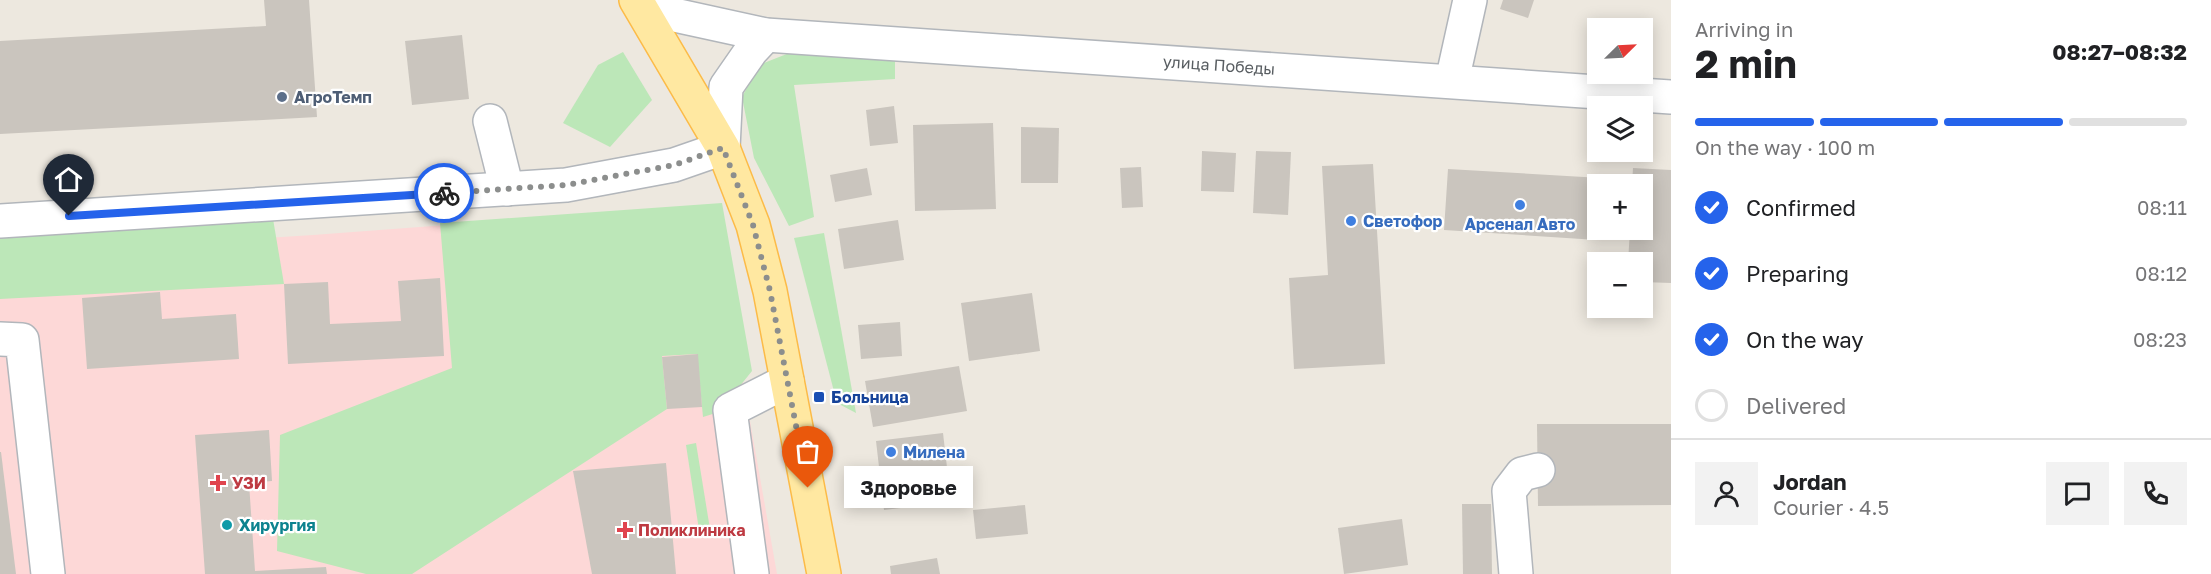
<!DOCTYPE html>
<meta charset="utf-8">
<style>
body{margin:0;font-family:"Golos Text",sans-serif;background:#f2f2f2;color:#202124;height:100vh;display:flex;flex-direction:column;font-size:22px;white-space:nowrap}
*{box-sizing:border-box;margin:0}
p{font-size:20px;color:#757577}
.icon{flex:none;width:33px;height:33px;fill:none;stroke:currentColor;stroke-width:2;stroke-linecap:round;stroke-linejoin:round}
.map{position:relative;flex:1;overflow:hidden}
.sheet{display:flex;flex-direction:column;background:#fff;width:540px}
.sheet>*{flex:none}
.needle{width:39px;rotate:66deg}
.fabs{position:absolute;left:1587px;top:18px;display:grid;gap:12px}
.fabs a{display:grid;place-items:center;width:66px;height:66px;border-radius:0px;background:#fff;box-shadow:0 3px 15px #0003;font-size:30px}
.pin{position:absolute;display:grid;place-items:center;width:51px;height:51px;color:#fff;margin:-62px -26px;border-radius:50% 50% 50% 0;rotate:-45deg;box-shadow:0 0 6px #0007}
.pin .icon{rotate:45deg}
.courier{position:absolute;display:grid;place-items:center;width:60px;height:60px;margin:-30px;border:4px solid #2563eb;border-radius:50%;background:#fff;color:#222;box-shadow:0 2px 8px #0007}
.bubble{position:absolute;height:42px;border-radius:0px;background:#fff;box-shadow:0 3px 15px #0003;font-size:20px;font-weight:700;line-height:42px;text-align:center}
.summary em{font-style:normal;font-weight:700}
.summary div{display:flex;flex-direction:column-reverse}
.summary{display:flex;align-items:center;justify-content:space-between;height:102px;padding:0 24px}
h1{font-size:39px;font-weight:700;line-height:45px}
.bar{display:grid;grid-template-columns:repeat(4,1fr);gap:9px 6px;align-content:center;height:72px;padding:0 24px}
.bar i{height:8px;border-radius:4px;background:#e0e0e0}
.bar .on{background:#2563eb}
.bar p{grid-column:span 4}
.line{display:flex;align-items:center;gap:15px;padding:0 24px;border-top:2px solid #e0e0e0}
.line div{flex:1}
.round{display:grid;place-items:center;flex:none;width:63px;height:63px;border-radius:0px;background:#f2f2f2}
ol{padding:0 24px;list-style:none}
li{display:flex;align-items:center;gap:18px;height:66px}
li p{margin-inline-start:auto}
li .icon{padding:6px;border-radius:50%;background:#2563eb;color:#fff;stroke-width:4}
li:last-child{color:#757577}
li i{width:33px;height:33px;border:3px solid #e0e0e0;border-radius:50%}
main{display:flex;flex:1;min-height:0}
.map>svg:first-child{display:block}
.medical{fill:#fdd8d7}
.green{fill:#bce7b8}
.building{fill:#cac5be}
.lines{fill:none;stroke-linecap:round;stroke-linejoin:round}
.minor-casing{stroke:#b2b6bb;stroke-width:36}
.major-casing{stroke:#fcbb48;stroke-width:36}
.minor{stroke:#fff;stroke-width:33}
.major{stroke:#ffe8a1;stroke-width:33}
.done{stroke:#8c8e8d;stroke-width:6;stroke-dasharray:0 10.8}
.route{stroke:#2563eb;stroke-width:8}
.service-dot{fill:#5c6f8a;stroke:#fff;stroke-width:2}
.shop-dot{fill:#3f7fe0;stroke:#fff;stroke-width:2}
.transit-dot{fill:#1a4fb4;stroke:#fff;stroke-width:2}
.health-dot{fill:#e0444e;stroke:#fff;stroke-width:2}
.culture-dot{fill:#0f9aa8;stroke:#fff;stroke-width:2}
.labels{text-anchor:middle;stroke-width:4.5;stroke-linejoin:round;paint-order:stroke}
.street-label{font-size:16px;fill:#585d61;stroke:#fff}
.service-label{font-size:16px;font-weight:bold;fill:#4e5e75;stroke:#fff;text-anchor:start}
.shop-label{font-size:16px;font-weight:bold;fill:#366cbe;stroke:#fff;text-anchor:start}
.transit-label{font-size:16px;font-weight:bold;fill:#164399;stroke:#fff;text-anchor:start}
.health-label{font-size:16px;font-weight:bold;fill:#be3a42;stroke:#fff;text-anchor:start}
.culture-label{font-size:16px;font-weight:bold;fill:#0d838f;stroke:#fff;text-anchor:start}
</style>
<main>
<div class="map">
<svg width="1671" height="574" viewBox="0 0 1671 574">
<rect width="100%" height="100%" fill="#ede8df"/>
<!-- medical -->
<polygon class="medical" points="712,205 777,574 0,574 0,255 313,235"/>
<!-- green -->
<g class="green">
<polygon points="802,48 895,51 895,79 794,85 814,217 789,226 754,158 742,97 759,65"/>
<polygon points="623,52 652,100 610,147 563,123 598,65"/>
<polygon points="270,201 284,284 0,299 0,228"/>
<polygon points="722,203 752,371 719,412 703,417 697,354 662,356 667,409 412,574 366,574 277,551 280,435 452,368 440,223"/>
<polygon points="824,233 856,413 837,403 794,238"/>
<polygon points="696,443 710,529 699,530 686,445"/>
</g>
<!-- building -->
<g class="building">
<polygon points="264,0 309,0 317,117 0,134 0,41 266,26"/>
<polygon points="1503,0 1534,0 1528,18 1500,9"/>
<polygon points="462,35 469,99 412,105 405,41"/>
<polygon points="894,106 898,143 870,146 866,110"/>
<polygon points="993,123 996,209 915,211 913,125"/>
<polygon points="1021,127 1059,128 1058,183 1021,183"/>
<polygon points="1202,151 1236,153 1234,192 1201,191"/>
<polygon points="1256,151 1291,152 1288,215 1253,213"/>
<polygon points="1373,164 1385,364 1294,369 1289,278 1328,275 1322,166"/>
<polygon points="1141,167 1143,207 1122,208 1120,168"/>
<polygon points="867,168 872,195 835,202 830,175"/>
<polygon points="1633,168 1671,170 1671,283 1642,282 1642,262 1628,262 1630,230 1642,230 1642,184 1632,184"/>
<polygon points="1448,169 1601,178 1601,184 1598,184 1597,240 1444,230"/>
<polygon points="898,220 904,260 844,269 838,229"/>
<polygon points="440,278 444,356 288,364 284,284 328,282 330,324 401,321 398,281"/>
<polygon points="160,292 162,319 236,314 239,359 87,369 82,298"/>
<polygon points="1032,293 1040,351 969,361 961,303"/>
<polygon points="900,322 902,356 861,359 858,325"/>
<polygon points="698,354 702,407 667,409 662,357"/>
<polygon points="959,366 967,411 873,427 865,381"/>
<polygon points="1537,424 1671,424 1671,505 1538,506"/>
<polygon points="269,430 272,481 249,483 255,571 326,567 327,574 205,574 195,435"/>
<polygon points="943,433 951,502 884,510 876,441"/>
<polygon points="0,452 1,452 16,574 0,574"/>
<polygon points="666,463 676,574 592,574 573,471"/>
<polygon points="1462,504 1491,504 1492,574 1463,574"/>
<polygon points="1025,505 1028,534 976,539 973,510"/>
<polygon points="1402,519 1408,565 1344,574 1338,528"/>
<polygon points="937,558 940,574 891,574 890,566"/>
</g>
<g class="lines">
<defs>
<g id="minor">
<polyline points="642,8 766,35 1671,97"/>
<polyline points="1452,81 1470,0"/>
<polyline points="490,121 507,189"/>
<polyline points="0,221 566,185 674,165 723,148 726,87 751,51 766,35"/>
<polyline points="0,339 22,340 48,574"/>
<polyline points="752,574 730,410 787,381"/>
<polyline points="1516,574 1509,491 1522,474 1538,470"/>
</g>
<polyline id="major" points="636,0 723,148 753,225 770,291 824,574"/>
</defs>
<!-- minor casing -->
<use href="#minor" class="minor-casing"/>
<!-- major casing -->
<use href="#major" class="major-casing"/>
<!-- minor -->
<use href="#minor" class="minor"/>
<!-- major -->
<use href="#major" class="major"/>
</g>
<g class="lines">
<!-- done -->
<polyline class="done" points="444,193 566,185 674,165 723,148 753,225 770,291 808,488"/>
<!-- route -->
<polyline class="route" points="69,216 444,193"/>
</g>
<!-- markers -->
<circle class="service-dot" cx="282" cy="97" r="6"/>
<g class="shop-dot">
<circle cx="1520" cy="205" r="6"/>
<circle cx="1351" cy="221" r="6"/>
<circle cx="891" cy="452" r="6"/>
</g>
<rect class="transit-dot" x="813" y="391" width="12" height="12" rx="3"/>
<g class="health-dot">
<path d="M215 474h6v6h6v6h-6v6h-6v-6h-6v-6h6z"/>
<path d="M622 521h6v6h6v6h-6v6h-6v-6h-6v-6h6z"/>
</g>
<circle class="culture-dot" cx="227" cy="525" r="6"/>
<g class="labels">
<!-- street labels -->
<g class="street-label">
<text transform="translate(1219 65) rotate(4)" y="6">улица Победы</text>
</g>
<!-- service labels -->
<g class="service-label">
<text x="294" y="103">АгроТемп</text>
</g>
<!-- shop labels -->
<g class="shop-label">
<text x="1363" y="227">Светофор</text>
<text x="1520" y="230" text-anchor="middle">Арсенал Авто</text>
<text x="903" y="458">Милена</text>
</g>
<!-- transit labels -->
<g class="transit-label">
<text x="831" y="403">Больница</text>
</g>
<!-- health labels -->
<g class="health-label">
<text x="232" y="489">УЗИ</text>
<text x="638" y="536">Поликлиника</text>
</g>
<!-- culture labels -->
<g class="culture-label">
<text x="239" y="531">Хирургия</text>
</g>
</g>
</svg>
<div class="fabs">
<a><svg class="needle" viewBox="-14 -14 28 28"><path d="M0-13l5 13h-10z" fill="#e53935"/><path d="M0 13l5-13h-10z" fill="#757577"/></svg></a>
<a><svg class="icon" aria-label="layers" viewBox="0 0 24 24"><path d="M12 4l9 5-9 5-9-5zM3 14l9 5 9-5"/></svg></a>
<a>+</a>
<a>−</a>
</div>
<div class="pin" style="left:808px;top:488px;background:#ea580c"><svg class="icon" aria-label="bag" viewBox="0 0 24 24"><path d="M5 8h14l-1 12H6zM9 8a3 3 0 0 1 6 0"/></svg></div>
<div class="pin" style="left:69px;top:216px;background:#1f2937"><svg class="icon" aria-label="home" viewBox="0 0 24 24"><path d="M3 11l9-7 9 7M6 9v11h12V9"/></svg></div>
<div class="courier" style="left:444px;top:193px"><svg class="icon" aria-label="bike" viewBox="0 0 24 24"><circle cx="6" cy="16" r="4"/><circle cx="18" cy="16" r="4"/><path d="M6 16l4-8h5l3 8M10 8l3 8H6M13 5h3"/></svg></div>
<div class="bubble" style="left:844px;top:466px;width:129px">Здоровье</div>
</div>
<section class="sheet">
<div class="summary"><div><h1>2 min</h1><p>Arriving in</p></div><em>08:27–08:32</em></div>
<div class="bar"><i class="on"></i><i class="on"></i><i class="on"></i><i></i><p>On the way · 100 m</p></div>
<ol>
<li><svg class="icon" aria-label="check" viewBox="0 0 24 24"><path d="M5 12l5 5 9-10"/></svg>Confirmed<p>08:11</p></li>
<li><svg class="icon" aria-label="check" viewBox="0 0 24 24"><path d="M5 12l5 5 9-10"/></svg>Preparing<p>08:12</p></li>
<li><svg class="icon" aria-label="check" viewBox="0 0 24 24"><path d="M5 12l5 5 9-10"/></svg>On the way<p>08:23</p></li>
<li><i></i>Delivered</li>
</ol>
<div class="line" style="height:108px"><a class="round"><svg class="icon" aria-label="person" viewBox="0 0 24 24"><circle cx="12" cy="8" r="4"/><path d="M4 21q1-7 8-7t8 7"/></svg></a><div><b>Jordan</b><p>Courier · 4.5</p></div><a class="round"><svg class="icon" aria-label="chat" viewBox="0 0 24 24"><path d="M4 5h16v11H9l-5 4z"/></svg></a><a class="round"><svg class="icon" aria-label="phone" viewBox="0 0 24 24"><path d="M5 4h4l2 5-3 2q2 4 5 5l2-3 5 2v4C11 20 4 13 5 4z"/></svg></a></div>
</section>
</main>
